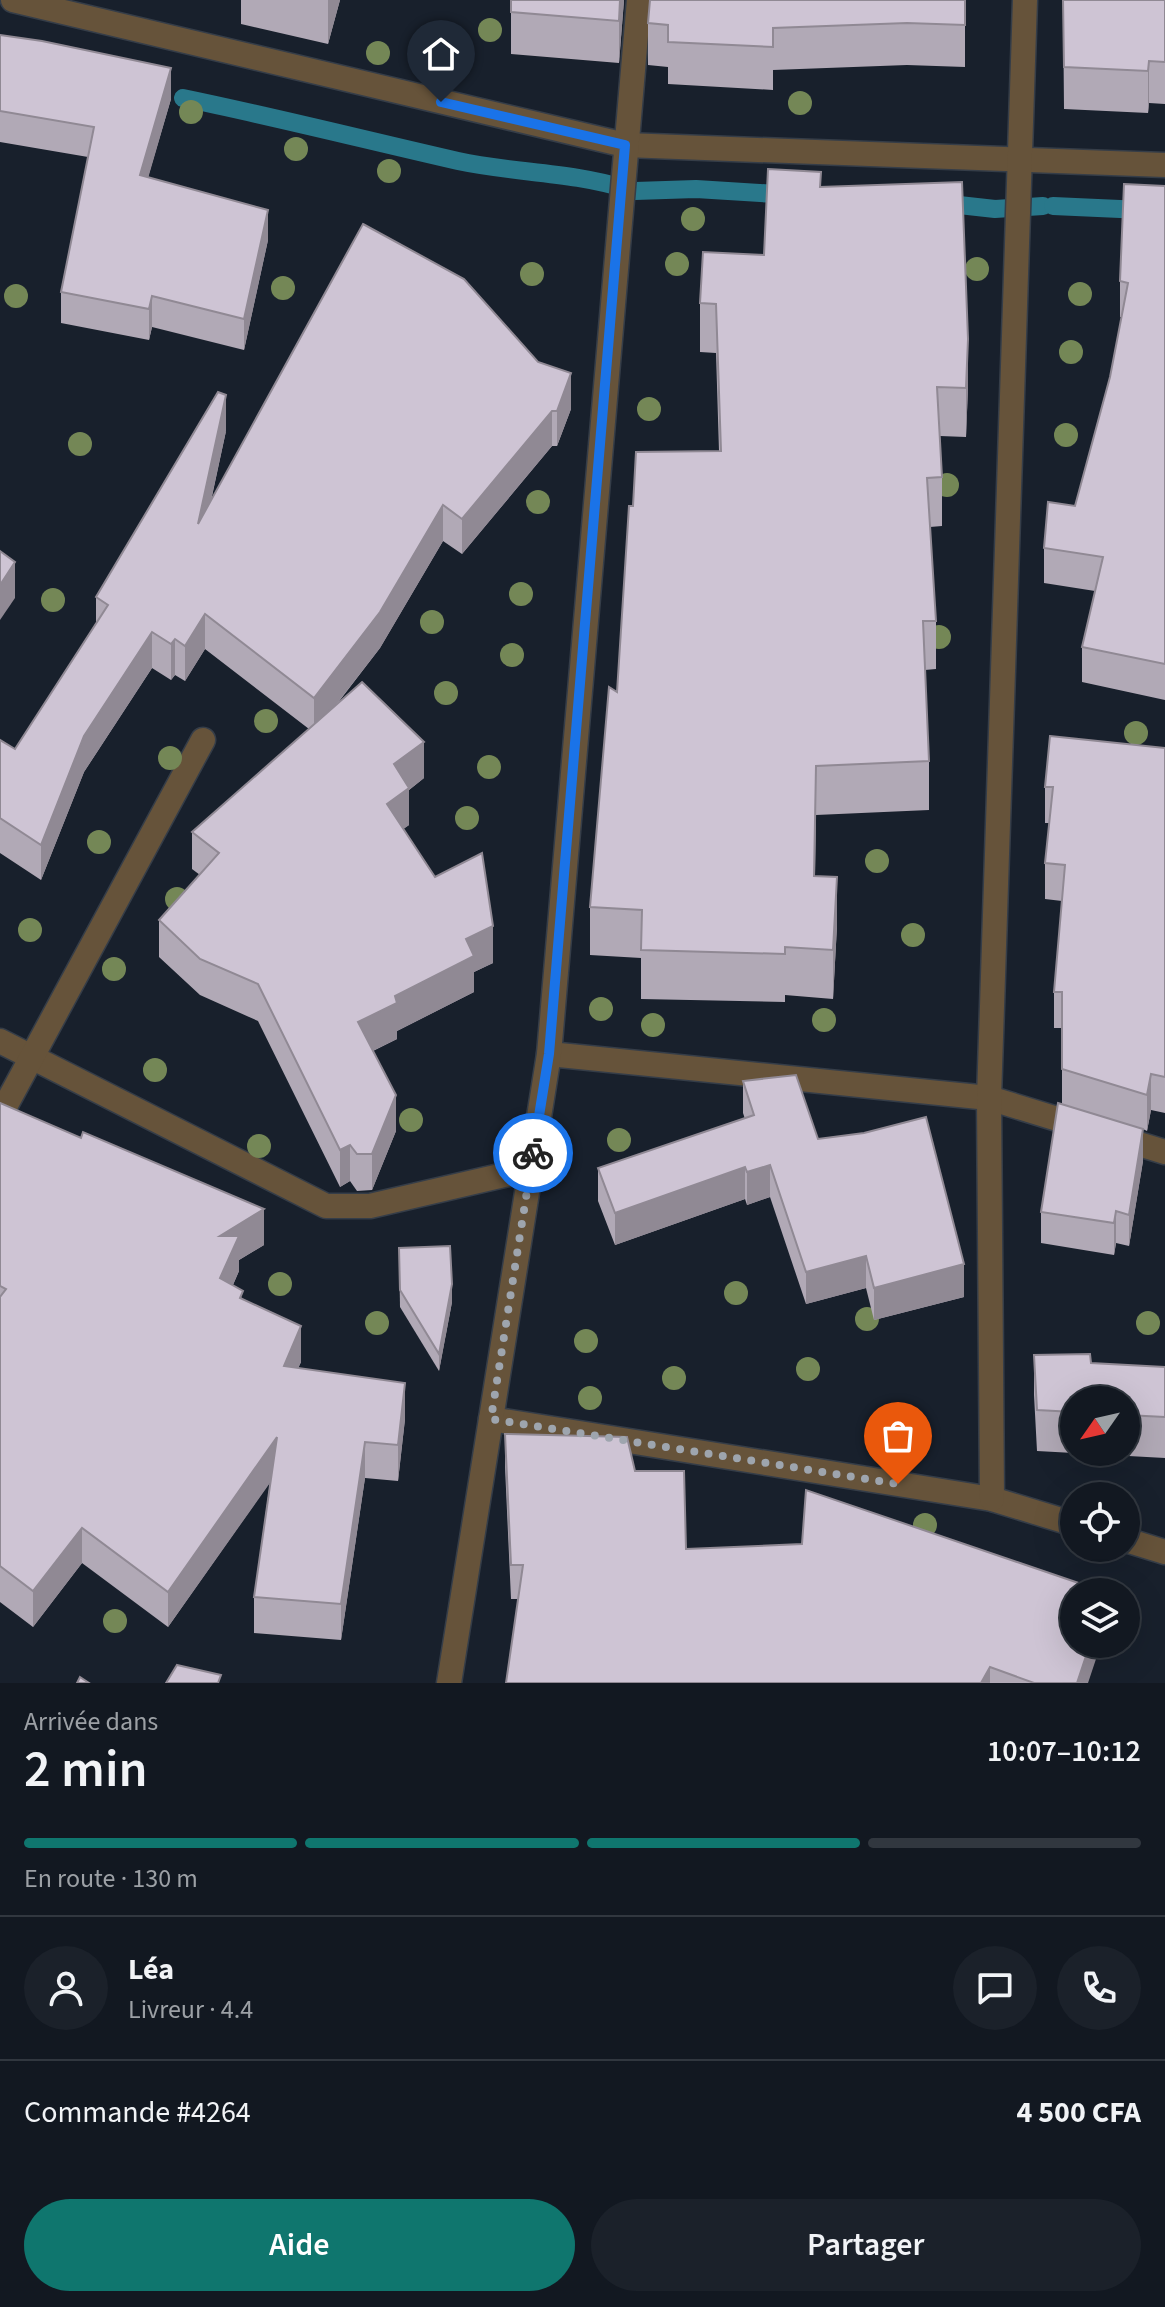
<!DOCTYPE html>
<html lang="fr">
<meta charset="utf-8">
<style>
body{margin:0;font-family:"Source Sans 3",sans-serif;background:#1b212a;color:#f1f3f6;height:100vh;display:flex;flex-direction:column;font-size:30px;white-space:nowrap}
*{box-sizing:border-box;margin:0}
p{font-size:26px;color:#9ca0a5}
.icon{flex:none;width:44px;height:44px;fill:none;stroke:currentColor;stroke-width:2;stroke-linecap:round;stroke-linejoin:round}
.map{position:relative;height:1683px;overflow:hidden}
.details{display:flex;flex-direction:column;background:#121821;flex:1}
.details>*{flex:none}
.needle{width:52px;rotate:236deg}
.buttons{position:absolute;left:1060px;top:1386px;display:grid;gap:16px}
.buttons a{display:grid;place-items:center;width:80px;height:80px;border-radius:50%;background:#121821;box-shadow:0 8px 32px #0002,0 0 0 2px #31373f;font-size:40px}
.pin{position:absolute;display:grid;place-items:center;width:68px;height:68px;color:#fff;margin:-82px -34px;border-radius:50% 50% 50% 0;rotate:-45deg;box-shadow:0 0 8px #0007}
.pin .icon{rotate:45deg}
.courier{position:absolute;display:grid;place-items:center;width:80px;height:80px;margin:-40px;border:6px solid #1a73e8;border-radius:50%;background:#fff;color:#222;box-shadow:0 2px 10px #0007}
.headline em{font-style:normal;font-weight:600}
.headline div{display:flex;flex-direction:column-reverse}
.headline{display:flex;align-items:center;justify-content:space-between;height:136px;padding:0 24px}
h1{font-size:52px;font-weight:600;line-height:60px}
.bar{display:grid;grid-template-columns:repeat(4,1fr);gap:12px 8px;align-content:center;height:96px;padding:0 24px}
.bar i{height:10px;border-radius:6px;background:#31373f}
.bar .active{background:#0f766e}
.bar p{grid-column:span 4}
.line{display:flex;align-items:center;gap:20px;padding:0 24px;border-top:2px solid #31373f}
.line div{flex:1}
.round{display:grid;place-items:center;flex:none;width:84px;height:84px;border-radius:42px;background:#1b212a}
.cta{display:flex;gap:16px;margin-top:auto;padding:16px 24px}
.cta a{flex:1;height:92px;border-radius:48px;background:#0f766e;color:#fff;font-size:32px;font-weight:600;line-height:92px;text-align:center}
.cta a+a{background:#1b212a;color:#f1f3f6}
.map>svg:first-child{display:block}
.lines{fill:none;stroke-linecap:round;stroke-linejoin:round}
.stream{stroke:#29788b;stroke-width:18}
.street-casing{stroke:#353d48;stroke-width:27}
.street{stroke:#66533a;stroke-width:24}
.tree{fill:#748756}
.wall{fill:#b1a9b6;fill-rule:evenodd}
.shaded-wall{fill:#908994}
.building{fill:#cec4d4;stroke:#908994;stroke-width:2}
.done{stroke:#9ea5ae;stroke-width:8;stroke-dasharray:0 14.4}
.route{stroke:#1a73e8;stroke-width:10}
</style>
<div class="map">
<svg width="1165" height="1683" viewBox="0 0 1165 1683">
<rect width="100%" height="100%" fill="#18202c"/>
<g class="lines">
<!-- stream -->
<g class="stream">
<path d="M183,98C275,117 366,140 458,161C514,173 572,172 626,189"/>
<polyline points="635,191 696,189 792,195"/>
<polyline points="941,203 995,209 1043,206"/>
<polyline points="1053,206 1165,211"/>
</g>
<defs>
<g id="street">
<polyline points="13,0 625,145 1165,165"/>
<polyline points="0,1041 326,1206 370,1206 530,1169"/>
<polyline points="549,1054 989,1098 1165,1152"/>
<polyline points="0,1116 203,740"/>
<polyline points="491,1419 992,1499 1074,1524"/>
<polyline points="992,1499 989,1098 1025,0"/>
<polyline points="1126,1540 1165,1552"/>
<polyline points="449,1683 549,1054 639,0"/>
</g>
</defs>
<!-- street casing -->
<use href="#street" class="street-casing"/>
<!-- street -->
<use href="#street" class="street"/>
</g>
<!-- trees -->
<g class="tree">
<circle cx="490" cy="30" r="12"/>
<circle cx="378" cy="53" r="12"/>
<circle cx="800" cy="103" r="12"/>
<circle cx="191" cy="112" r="12"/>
<circle cx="296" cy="149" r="12"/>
<circle cx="389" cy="171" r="12"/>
<circle cx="693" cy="219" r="12"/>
<circle cx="677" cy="264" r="12"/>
<circle cx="977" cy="269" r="12"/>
<circle cx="532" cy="274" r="12"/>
<circle cx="283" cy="288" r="12"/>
<circle cx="1080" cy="294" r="12"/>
<circle cx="16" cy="296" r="12"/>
<circle cx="1071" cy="352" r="12"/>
<circle cx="649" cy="409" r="12"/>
<circle cx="1066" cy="435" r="12"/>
<circle cx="80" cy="444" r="12"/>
<circle cx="947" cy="485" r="12"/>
<circle cx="538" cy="502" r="12"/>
<circle cx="521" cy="594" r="12"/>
<circle cx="53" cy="600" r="12"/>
<circle cx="432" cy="622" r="12"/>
<circle cx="939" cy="637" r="12"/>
<circle cx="512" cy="655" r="12"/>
<circle cx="446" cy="693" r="12"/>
<circle cx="266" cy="721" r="12"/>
<circle cx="1136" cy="733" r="12"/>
<circle cx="170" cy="758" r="12"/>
<circle cx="489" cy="767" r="12"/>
<circle cx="467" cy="818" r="12"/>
<circle cx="99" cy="842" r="12"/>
<circle cx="877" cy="861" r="12"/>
<circle cx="177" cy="899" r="12"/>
<circle cx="30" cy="930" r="12"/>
<circle cx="913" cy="935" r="12"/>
<circle cx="114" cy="969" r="12"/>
<circle cx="601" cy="1009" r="12"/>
<circle cx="824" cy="1020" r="12"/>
<circle cx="653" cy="1025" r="12"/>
<circle cx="155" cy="1070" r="12"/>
<circle cx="411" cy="1120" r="12"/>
<circle cx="619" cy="1140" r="12"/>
<circle cx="259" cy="1146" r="12"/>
<circle cx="280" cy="1284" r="12"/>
<circle cx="736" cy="1293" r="12"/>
<circle cx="867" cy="1319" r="12"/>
<circle cx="377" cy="1323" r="12"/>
<circle cx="1148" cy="1323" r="12"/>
<circle cx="586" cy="1341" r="12"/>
<circle cx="808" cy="1369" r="12"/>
<circle cx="674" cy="1378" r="12"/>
<circle cx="590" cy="1398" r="12"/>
<circle cx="925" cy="1525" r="12"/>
<circle cx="115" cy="1621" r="12"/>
</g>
<!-- wall -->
<g class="wall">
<polygon points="241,0 340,0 328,44 241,24"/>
<polygon points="624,0 619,63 511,54 511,12"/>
<polygon points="965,0 965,67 907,65 773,70 773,90 668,84 668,67 648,65 648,23"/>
<polygon points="1063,0 1165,0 1165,104 1149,103 1148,113 1064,109"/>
<polygon points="0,35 171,99 148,177 268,240 244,350 152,327 149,340 61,323 61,292 88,157 0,142"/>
<polygon points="1165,186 1165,700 1082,682 1082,647 1095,591 1044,583 1044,548 1075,506 1110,377 1122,317 1120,317 1120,281"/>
<polygon points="821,187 968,387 966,437 940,436 942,477 942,526 930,527 936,621 936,669 925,670 929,761 929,810 816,815 815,876 837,926 833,999 785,995 785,1002 641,999 641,958 590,955 590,907 617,692 633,506 719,451 716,353 700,352 700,303 764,255"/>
<polygon points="363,224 571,409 557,446 552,446 462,554 443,541 380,648 337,704 424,778 409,790 409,825 403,829 493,963 474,972 474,992 397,1031 397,1039 373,1051 396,1131 372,1190 357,1191 350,1181 340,1187 258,1021 200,995 159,957 159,920 200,875 192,869 192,832 309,729 205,649 185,681 175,675 171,680 152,668 84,772 41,880 0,853 0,740 15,749 96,623 96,597 226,431 211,501"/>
<polygon points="1165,748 1165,1113 1151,1110 1147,1131 1143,1129 1143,1161 1129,1246 1116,1243 1114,1255 1041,1243 1041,1212 1062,1105 1062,1028 1054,1028 1054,992 1062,901 1045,899 1045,863 1049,823 1045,823 1045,787"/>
<polygon points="743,1081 818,1139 964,1297 874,1320 866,1288 806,1304 770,1197 747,1205 745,1199 615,1245 598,1201 598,1168 745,1119 743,1113"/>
<polygon points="0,1103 264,1245 239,1260 239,1271 233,1285 243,1300 301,1362 298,1368 405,1419 398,1481 365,1478 341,1640 254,1633 254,1597 270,1482 168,1627 82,1563 33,1627 0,1602"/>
<polygon points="399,1248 452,1302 439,1371 400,1307"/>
<path d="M1034,1355L1091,1363L1165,1367V1458L1037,1451L1034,1395ZM1074,1400H1126V1452H1074Z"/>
<polygon points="505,1434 635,1471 686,1549 1088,1683 506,1683 518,1599 511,1599 505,1467"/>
</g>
<!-- shaded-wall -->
<g class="shaded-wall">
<polygon points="328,0 340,0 328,44"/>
<polygon points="620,0 624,0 619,63 619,21"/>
<polygon points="1149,61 1149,103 1148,113 1148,71"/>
<polygon points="171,68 171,99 140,206 140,175"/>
<polygon points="268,210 268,240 244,350 244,319"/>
<polygon points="152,296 152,327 149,340 149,309"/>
<polygon points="968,339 968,387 966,437 966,388"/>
<polygon points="571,373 571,409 557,446 557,411"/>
<polygon points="226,395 226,431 198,560 198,524"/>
<polygon points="552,411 552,446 462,554 462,519"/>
<polygon points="443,505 443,541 380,648 314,733 314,698"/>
<polygon points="15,562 15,598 0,620 0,585"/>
<polygon points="205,614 205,649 185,681 185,646"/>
<polygon points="152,632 152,668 84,772 41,880 41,845 84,736"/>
<polygon points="175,639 175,675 171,680 171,644"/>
<polygon points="424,742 424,778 409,790 409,825 387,841 387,804 394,764"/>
<polygon points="837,877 837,926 833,999 833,950"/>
<polygon points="493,926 493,963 474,972 474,992 397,1031 397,1039 358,1058 358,1022 395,996 466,939"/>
<polygon points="1151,1074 1151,1110 1147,1131 1147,1095"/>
<polygon points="396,1095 396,1131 372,1190 372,1154"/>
<polygon points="1143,1129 1143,1161 1129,1246 1129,1215"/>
<polygon points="350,1145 350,1181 340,1187 340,1150"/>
<polygon points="770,1165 770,1197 747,1205 747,1172"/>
<polygon points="745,1167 745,1199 615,1245 615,1213"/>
<polygon points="264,1209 264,1245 239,1260 239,1271 220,1314 220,1236"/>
<polygon points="1116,1211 1116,1243 1114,1255 1114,1223"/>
<polygon points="866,1256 866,1288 806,1304 806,1272"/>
<polygon points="964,1264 964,1297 874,1320 874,1288"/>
<polygon points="452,1284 452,1302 439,1371 439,1354"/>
<polygon points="301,1326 301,1362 284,1401 284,1366"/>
<polygon points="405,1383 405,1419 398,1481 398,1445"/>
<polygon points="277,1437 277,1473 168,1627 168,1592"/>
<polygon points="365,1442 365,1478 341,1640 341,1604"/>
<polygon points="82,1528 82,1563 33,1627 33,1591"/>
<polygon points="1090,1644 1101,1644 1088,1683 1077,1683"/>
<polygon points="990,1667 990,1683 981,1683"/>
</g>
<!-- building -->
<g class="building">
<polygon points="511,0 620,0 619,21 511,12"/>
<polygon points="650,0 965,0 965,25 907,23 773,28 773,47 668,42 668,25 648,23"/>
<polygon points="1063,0 1165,0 1165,62 1149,61 1148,71 1064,67"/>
<polygon points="0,35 42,41 171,68 140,175 268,210 244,319 152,296 149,309 61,292 94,127 0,111"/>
<polygon points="768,169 821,172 820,187 962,182 968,339 966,388 937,387 942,477 927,478 936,621 923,621 929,761 816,766 814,876 837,877 833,950 785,947 785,954 641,950 642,910 590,907 609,687 617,692 629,506 633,506 636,452 721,451 716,304 700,303 703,252 764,255"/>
<polygon points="1124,184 1165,186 1165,664 1082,647 1103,557 1044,548 1048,502 1075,506 1110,377 1128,283 1120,281"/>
<polygon points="363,224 464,279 538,362 571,373 557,411 552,411 462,519 443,505 380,612 314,698 205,614 185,646 175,639 171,644 152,632 84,736 41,845 0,818 0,740 15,749 108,605 96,597 218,392 226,395 198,524"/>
<polygon points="0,551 15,562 0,585"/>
<polygon points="362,682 424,742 394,764 409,788 387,804 435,877 482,853 493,926 466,939 474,956 395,996 397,1003 358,1022 396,1095 372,1154 357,1154 350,1145 340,1150 258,984 200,959 159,920 219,853 192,832"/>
<polygon points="1050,736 1165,748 1165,1077 1151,1074 1147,1095 1062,1069 1062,992 1054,992 1065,865 1045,863 1053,787 1045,787"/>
<polygon points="796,1075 818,1139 864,1133 926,1117 964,1264 874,1288 866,1256 806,1272 770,1165 747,1172 745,1167 615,1213 598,1168 754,1115 743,1081"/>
<polygon points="0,1103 81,1138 83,1132 264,1209 220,1236 239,1236 220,1278 243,1291 240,1298 301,1326 284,1366 405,1383 398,1445 365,1442 341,1604 254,1597 277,1437 168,1592 82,1528 33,1591 0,1566 0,1297 6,1289 0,1286"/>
<polygon points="1058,1103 1143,1129 1129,1215 1116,1211 1114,1223 1041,1212"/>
<polygon points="450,1246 452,1284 439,1354 400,1290 399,1248"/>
<polygon points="1090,1354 1091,1363 1165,1367 1165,1417 1126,1415 1126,1400 1074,1400 1074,1412 1037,1410 1034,1355"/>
<polygon points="505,1434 627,1437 635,1471 684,1471 686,1549 802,1544 806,1490 1105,1592 1074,1592 1074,1644 1090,1644 1077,1683 1034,1683 990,1667 981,1683 506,1683 523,1565 511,1565"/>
<polygon points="177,1665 221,1675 218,1683 166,1683"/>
<polygon points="80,1677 89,1683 77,1683"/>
</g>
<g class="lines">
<!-- done -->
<polyline class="done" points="533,1153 491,1419 898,1484"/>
<!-- route -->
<polyline class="route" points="441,102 625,145 549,1054 533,1153"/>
</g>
</svg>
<div class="buttons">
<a><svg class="needle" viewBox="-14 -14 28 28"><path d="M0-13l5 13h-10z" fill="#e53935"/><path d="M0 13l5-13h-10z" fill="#9ca0a5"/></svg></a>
<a><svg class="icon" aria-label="locate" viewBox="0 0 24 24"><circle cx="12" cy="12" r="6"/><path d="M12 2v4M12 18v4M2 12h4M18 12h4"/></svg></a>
<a><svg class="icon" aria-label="layers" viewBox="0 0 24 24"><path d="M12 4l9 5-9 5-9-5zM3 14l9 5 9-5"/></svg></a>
</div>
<div class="pin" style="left:898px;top:1484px;background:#ea580c"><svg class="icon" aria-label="bag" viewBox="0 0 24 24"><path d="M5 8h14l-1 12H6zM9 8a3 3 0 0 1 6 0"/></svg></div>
<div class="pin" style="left:441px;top:102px;background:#1f2937"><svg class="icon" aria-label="home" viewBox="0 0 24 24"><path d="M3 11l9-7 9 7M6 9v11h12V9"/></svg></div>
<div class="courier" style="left:533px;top:1153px"><svg class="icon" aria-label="bike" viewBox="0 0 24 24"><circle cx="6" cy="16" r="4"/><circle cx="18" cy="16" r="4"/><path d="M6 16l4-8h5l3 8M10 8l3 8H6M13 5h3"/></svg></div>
</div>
<section class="details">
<div class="headline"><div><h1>2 min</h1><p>Arrivée dans</p></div><em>10:07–10:12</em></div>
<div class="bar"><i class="active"></i><i class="active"></i><i class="active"></i><i></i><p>En route · 130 m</p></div>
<div class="line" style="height:144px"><a class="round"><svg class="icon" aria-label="person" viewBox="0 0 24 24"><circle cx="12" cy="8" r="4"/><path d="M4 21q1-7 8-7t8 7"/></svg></a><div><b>Léa</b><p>Livreur · 4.4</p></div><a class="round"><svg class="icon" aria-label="chat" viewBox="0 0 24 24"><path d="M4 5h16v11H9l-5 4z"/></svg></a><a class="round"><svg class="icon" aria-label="phone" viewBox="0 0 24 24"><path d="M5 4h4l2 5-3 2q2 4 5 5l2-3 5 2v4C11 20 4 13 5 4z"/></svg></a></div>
<div class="line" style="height:104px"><div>Commande #4264</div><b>4 500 CFA</b></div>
<div class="cta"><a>Aide</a><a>Partager</a></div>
</section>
